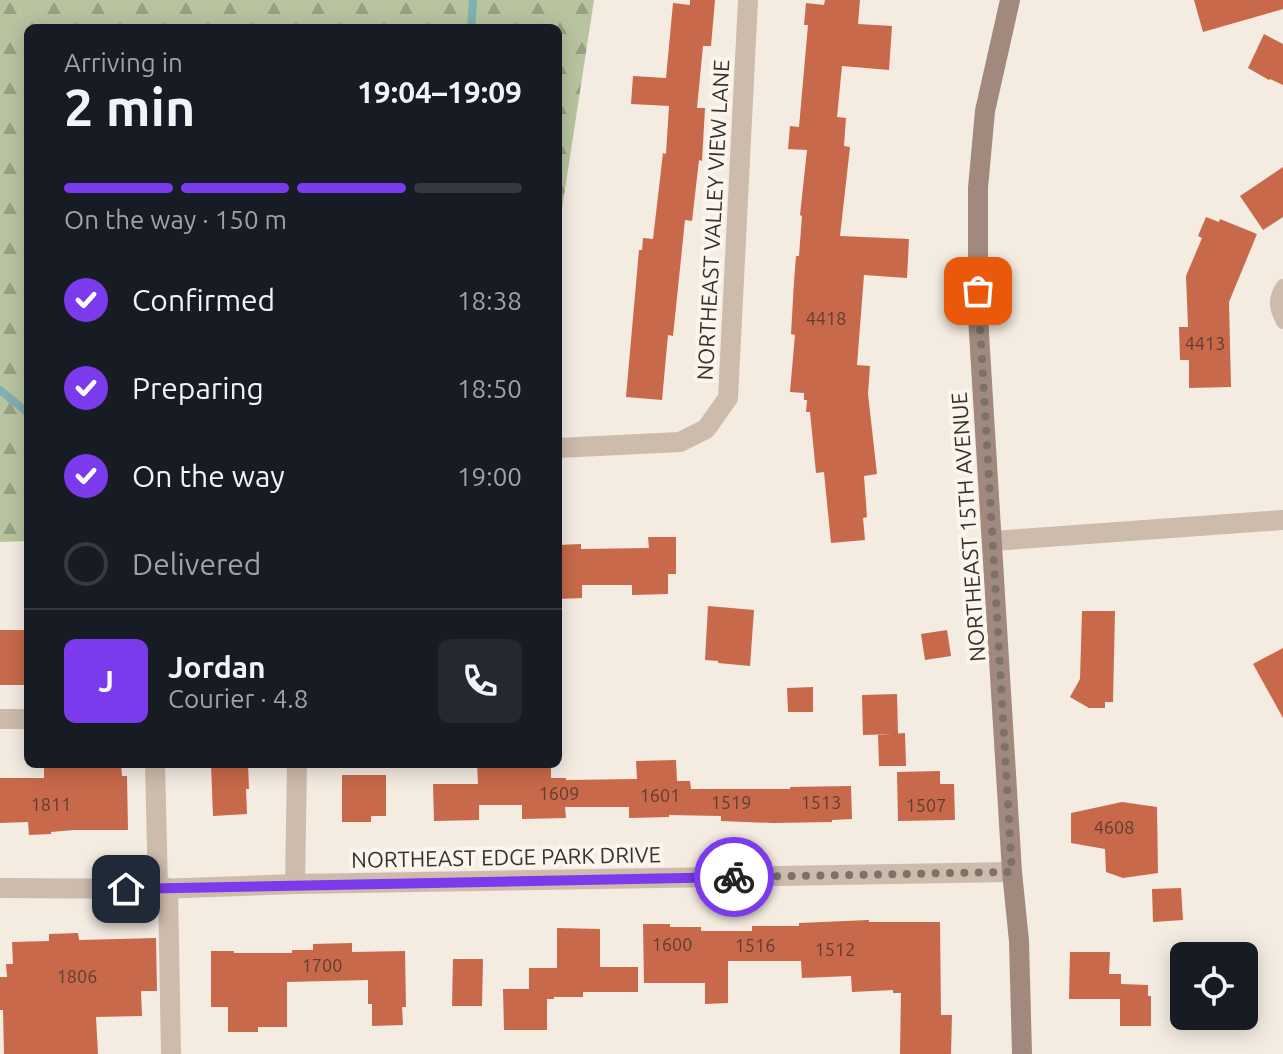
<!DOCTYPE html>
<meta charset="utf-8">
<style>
body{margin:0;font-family:Ubuntu,sans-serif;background:#242831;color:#f1f3f6;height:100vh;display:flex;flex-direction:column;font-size:30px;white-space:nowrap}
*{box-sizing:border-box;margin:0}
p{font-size:26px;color:#9ea1a6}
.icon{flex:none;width:44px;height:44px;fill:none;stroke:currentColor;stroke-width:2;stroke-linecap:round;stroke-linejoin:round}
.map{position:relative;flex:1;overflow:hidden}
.drawer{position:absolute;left:24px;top:24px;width:538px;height:744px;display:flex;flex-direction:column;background:#171b24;border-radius:12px;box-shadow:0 4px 20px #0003}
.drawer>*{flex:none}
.controls{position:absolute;left:1170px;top:942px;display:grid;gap:16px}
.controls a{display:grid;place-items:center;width:88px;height:88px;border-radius:12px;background:#171b24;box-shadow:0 4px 20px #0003;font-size:40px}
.pin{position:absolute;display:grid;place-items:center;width:68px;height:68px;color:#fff;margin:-34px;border-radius:16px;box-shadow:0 4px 12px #0006}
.courier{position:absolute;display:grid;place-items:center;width:80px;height:80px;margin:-40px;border:6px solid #7c3aed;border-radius:50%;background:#fff;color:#222;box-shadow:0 2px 10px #0007}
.summary em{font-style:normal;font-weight:700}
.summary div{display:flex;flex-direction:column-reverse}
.summary{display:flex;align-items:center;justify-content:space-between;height:136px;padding:0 40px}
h1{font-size:52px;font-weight:700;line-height:60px}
.bar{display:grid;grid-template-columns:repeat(4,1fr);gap:12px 8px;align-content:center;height:96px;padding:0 40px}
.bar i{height:10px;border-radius:6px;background:#363941}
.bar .on{background:#7c3aed}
.bar p{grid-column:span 4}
.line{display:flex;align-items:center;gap:20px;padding:0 40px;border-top:2px solid #363941}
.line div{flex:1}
.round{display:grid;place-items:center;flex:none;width:84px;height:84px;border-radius:12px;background:#242831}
ol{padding:0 40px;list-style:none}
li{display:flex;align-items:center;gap:24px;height:88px}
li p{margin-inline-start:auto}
li .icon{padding:8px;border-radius:50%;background:#7c3aed;color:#fff;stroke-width:4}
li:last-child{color:#9ea1a6}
li i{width:44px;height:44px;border:4px solid #363941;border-radius:50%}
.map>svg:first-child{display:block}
.forest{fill:url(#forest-firs)}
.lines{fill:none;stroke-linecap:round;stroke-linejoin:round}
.stream{stroke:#7fb0b2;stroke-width:8}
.building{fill:#c8694b}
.lane{stroke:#cdbbac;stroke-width:14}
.street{stroke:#cdbbac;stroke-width:20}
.secondary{stroke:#a18a7d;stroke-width:20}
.done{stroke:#7c716b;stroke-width:8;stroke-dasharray:0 14.4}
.route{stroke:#7c3aed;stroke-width:10}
.labels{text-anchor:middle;stroke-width:8;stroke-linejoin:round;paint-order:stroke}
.number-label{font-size:18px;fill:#5e3e33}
.street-label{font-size:22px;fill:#3b302b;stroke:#fbf5ee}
</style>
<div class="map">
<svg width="1283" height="1054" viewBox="0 0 1283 1054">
<defs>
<pattern id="forest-firs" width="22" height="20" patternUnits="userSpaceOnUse" patternTransform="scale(2)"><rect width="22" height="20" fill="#b8c4a0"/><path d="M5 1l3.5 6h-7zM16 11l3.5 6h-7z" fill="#97a083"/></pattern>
</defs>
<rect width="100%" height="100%" fill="#f4ebe1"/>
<!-- forest -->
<polygon class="forest" points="0,0 594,0 561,215 558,223 558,28 28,28 28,541 0,542"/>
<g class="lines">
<!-- stream -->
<g class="stream">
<polyline points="471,28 473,0"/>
<polyline points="0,390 28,413"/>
</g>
</g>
<!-- building -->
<g class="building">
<polygon points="690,0 715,0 711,46 703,46 697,108 705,108 702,161 699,160 692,221 685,220 673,336 668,335 662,400 626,397 639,250 642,250 643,238 653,239 663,153 666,154 669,106 631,104 633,76 666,78 673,3 690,5"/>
<polygon points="825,0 860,0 858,24 892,26 889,70 842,66 837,117 846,118 844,146 850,147 840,236 909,239 907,278 864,275 857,365 870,366 868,394 877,474 864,476 867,517 863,518 865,540 831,543 824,472 816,473 810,412 806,412 807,400 804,400 804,393 790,392 795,335 791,334 794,282 796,256 799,256 802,216 800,215 807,150 788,149 790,126 799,127 808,25 804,25 806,3 824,5"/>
<polygon points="1194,0 1283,0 1283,9 1203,32"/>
<polygon points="1264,34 1283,44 1283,85 1270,79 1269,80 1248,68"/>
<polygon points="1283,167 1283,217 1263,230 1240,196"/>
<polygon points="1206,217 1219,222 1220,219 1257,234 1229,302 1231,387 1189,388 1189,360 1180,360 1179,327 1188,327 1186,276 1202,238 1198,236"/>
<polygon points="648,537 676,537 676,574 668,574 668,594 632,595 632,585 582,585 582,598 558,599 558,545 581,544 581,549 649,548"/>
<polygon points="708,606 754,610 750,666 718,663 718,661 705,660"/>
<polygon points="1082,611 1115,611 1113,702 1105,702 1105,708 1089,708 1070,697 1080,679"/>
<polygon points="0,630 28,630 28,665 24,665 24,685 0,685"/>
<polygon points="947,630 951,656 925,660 921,634"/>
<polygon points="1283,648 1283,718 1253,664"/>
<polygon points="813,687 813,712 788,712 787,688"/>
<polygon points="897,694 898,734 863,735 862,695"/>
<polygon points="905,733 906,766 879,766 878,735"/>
<polygon points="676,760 677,781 690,781 691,789 790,789 790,787 851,786 852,819 832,820 832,822 773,823 721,821 721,816 669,815 669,817 629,818 629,807 565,807 566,818 522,819 522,805 479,805 479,820 434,821 433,784 478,784 477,764 506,764 506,766 551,765 551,778 566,778 566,780 637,779 636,761"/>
<polygon points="44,764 121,764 122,776 127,776 128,830 74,830 51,832 51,834 29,835 28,822 0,823 0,778 44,778"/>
<polygon points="211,764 248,764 249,789 246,789 247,814 213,816"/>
<polygon points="940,771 940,784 954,784 955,820 898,821 897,772"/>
<polygon points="342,775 386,775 386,816 371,816 371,822 342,822"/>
<polygon points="1122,802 1157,807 1158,873 1123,878 1106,872 1105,849 1071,843 1071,813"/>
<polygon points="1181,888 1183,920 1153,922 1152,889"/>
<polygon points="869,920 869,922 940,922 941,1015 952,1015 951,1054 900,1054 901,993 893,993 893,990 852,992 851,976 802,978 801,961 728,961 728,1003 705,1004 705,983 644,983 643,924 670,924 670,927 701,927 701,931 752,931 752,926 799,926 799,923"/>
<polygon points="557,928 600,929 600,967 638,967 638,992 583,992 583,997 554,997 554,999 547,999 547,1030 504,1030 503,989 529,989 529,968 557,968"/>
<polygon points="78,933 79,940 156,938 157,991 141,991 142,1016 96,1017 98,1054 4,1054 3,1010 0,1010 0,977 7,977 6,964 13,964 12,942 49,941 49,934"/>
<polygon points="352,943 352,952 405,951 406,1007 402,1007 403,1025 372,1026 372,1004 368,1004 368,980 287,982 287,1027 258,1027 258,1032 228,1032 228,1007 211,1007 211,951 234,951 234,953 292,953 292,950 313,950 313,944"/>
<polygon points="1070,952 1110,952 1109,974 1121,974 1121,984 1148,985 1148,996 1151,996 1151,1026 1120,1026 1120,999 1069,999"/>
<polygon points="453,959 483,959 482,1006 452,1006"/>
</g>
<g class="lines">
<!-- lane -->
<path class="lane" d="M1283,286C1274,299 1276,309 1283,322"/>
<!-- street -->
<g class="street">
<polyline points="558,448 680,442 706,429 728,398 748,0"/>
<polyline points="993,541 1283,520"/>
<polyline points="0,719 28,719"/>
<polyline points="155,764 158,889"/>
<polyline points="295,884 297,764"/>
<polyline points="0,888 158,889 295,884 1012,872"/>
<polyline points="168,888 171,1054"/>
</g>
<!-- secondary -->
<polyline class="secondary" points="1010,0 985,111 978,188 978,317 1012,872 1019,941 1022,1054"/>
</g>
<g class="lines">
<!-- done -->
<polyline class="done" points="734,877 1012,872 978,291"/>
<!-- route -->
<polyline class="route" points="126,889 734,877"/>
</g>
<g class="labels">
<!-- number labels -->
<g class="number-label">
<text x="826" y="325">4418</text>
<text x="1205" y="350">4413</text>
<text x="559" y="800">1609</text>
<text x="660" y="802">1601</text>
<text x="731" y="809">1519</text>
<text x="821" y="809">1513</text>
<text x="51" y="811">1811</text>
<text x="926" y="812">1507</text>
<text x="1114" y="834">4608</text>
<text x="672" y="951">1600</text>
<text x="755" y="952">1516</text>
<text x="835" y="956">1512</text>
<text x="322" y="972">1700</text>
<text x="77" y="983">1806</text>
</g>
<!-- street labels -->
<g class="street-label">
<text transform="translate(713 220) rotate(-87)" y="8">NORTHEAST VALLEY VIEW LANE</text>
<text transform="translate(968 527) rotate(-94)" y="8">NORTHEAST 15TH AVENUE</text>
<text transform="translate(506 857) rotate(-1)" y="8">NORTHEAST EDGE PARK DRIVE</text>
</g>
</g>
</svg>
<div class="controls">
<a><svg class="icon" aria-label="locate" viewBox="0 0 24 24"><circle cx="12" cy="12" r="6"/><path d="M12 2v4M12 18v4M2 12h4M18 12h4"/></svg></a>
</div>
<div class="pin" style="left:978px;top:291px;background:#ea580c"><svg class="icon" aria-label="bag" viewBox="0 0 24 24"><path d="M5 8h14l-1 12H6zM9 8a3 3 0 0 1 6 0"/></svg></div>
<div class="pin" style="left:126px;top:889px;background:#1f2937"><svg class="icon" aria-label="home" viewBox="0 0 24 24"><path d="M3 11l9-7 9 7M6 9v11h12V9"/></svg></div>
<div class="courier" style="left:734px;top:877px"><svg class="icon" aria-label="bike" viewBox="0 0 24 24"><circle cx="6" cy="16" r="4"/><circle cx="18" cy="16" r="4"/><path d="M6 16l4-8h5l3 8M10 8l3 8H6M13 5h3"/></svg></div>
<section class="drawer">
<div class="summary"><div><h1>2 min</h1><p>Arriving in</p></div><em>19:04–19:09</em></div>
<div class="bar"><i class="on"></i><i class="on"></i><i class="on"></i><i></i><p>On the way · 150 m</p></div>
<ol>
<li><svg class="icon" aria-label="check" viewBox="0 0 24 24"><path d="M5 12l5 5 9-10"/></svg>Confirmed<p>18:38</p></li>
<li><svg class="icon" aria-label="check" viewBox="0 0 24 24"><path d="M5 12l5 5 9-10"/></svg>Preparing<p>18:50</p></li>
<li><svg class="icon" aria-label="check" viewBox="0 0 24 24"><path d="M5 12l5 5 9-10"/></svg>On the way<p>19:00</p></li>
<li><i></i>Delivered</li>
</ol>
<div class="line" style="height:144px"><b class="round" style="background:#7c3aed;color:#fff">J</b><div><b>Jordan</b><p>Courier · 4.8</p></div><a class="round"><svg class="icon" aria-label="phone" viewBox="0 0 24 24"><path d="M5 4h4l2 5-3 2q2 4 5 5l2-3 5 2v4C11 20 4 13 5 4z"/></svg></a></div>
</section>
</div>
